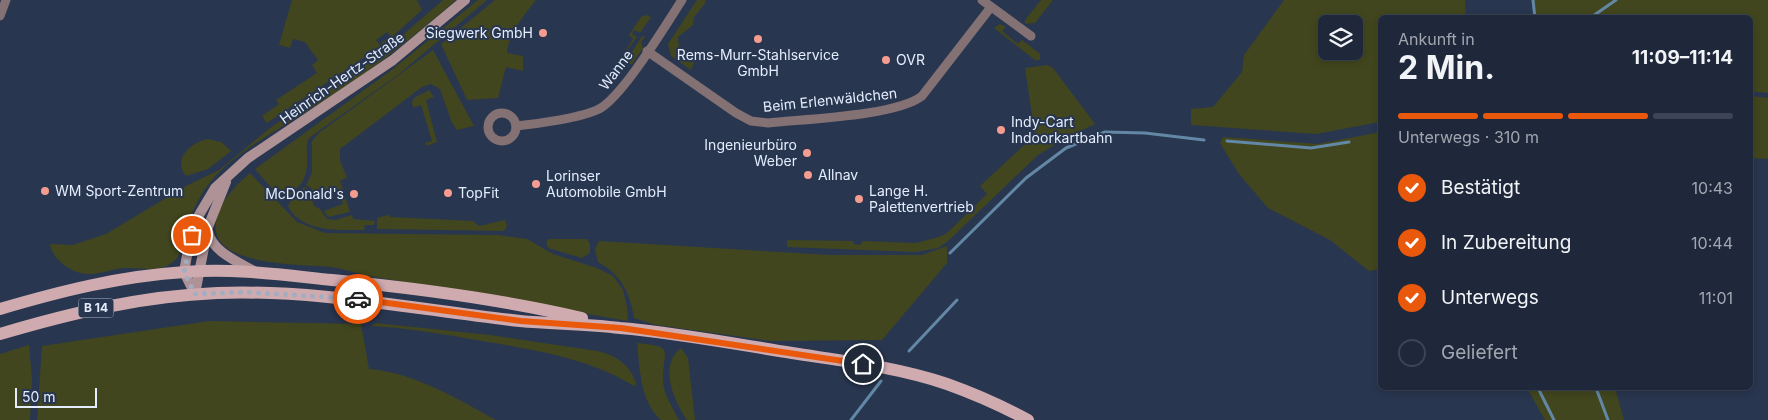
<!DOCTYPE html>
<html lang="de">
<meta charset="utf-8">
<style>
body{margin:0;font-family:Inter,sans-serif;background:#273042;color:#f1f3f6;height:100vh;display:flex;flex-direction:column;font-size:19px;white-space:nowrap}
*{box-sizing:border-box;margin:0}
p{font-size:16px;color:#a1a6af}
.icon{flex:none;width:28px;height:28px;fill:none;stroke:currentColor;stroke-width:2;stroke-linecap:round;stroke-linejoin:round}
.map{position:relative;flex:1;overflow:hidden}
.drawer{position:absolute;left:1378px;top:15px;width:375px;height:375px;display:flex;flex-direction:column;background:#1f283b;border-radius:8px;box-shadow:0 2px 8px #0003,0 0 0 1px #3c4455}
.drawer>*{flex:none}
.controls{position:absolute;left:1318px;top:15px;display:grid;gap:10px}
.controls a{display:grid;place-items:center;width:45px;height:45px;border-radius:8px;background:#1f283b;box-shadow:0 2px 8px #0003,0 0 0 1px #3c4455;font-size:25px}
.scale{position:absolute;left:15px;bottom:12px;width:82px;box-sizing:border-box;padding-left:5px;border:2px solid #e4edfe;border-top:0;font-size:14px;line-height:18px;white-space:nowrap;color:#e4edfe;-webkit-text-stroke:4px #29364f;paint-order:stroke}
.pin{position:absolute;display:grid;place-items:center;width:42px;height:42px;color:#fff;margin:-21px;border:2px solid #fff;border-radius:50%;box-shadow:0 1px 5px #0007}
.courier{position:absolute;display:grid;place-items:center;width:50px;height:50px;margin:-25px;border:4px solid #ea580c;border-radius:50%;background:#fff;color:#222;box-shadow:0 1px 6px #0007}
.summary em{font-style:normal;font-weight:700}
.summary div{display:flex;flex-direction:column-reverse}
.summary{display:flex;align-items:center;justify-content:space-between;height:85px;padding:0 20px}
h1{font-size:32px;font-weight:700;line-height:38px}
.bar{display:grid;grid-template-columns:repeat(4,1fr);gap:8px 5px;align-content:center;height:60px;padding:0 20px}
.bar i{height:6px;border-radius:4px;background:#3c4455}
.bar .active{background:#ea580c}
.bar p{grid-column:span 4}
ol{padding:0 20px;list-style:none}
li{display:flex;align-items:center;gap:15px;height:55px}
li p{margin-inline-start:auto}
li .icon{padding:5px;border-radius:50%;background:#ea580c;color:#fff;stroke-width:4}
li:last-child{color:#a1a6af}
li i{width:28px;height:28px;border:2px solid #3c4455;border-radius:50%}
.map>svg:first-child{display:block}
.green{fill:#41461e;fill-rule:evenodd}
.lines{fill:none;stroke-linecap:round;stroke-linejoin:round}
.stream{stroke:#6288a6;stroke-width:3}
.minor{stroke:#837174;stroke-width:9}
.secondary{stroke:#ae9296;stroke-width:10}
.primary{stroke:#cfabb0;stroke-width:12}
.done{stroke:#a3adc1;stroke-width:5;stroke-dasharray:0 9}
.route{stroke:#ea580c;stroke-width:6}
.poi-dot{fill:#f59c91;stroke:#29364f;stroke-width:2}
.labels{text-anchor:middle;stroke-width:4;stroke-linejoin:round;paint-order:stroke}
.shield{fill:#29364f;stroke:#acb6ca;stroke-width:1}
.shield-label{font-size:12px;font-weight:bold;fill:#e4edfe}
.poi-label{font-size:14px;fill:#e4edfe;stroke:#29364f;text-anchor:start}
.street-label{font-size:14px;fill:#e4edfe;stroke:#29364f}
</style>
<div class="map">
<svg width="1768" height="420" viewBox="0 0 1768 420">
<rect width="100%" height="100%" fill="#29364f"/>
<!-- green -->
<g class="green">
<polygon points="292,0 417,0 422,10 383,45 381,43 390,36 387,32 376,40 381,46 267,123 262,116 279,104 276,100 317,73 312,65 318,60 305,42 293,39 290,48 279,45"/>
<path d="M443,0H456C412,39 366,74 316,106C281,129 239,148 211,181C193,203 185,230 178,257C164,275 143,267 124,268C112,269 98,275 86,274C71,273 52,259 50,244L73,245L106,234L186,186L219,170L270,128L397,40Z"/>
<path d="M478,0H487L399,74L309,138C306,144 307,150 307,157C308,181 300,186 283,201L255,169L393,69Z"/>
<path d="M495,0H536C525,14 508,34 507,53L523,56V71L506,67L498,98L467,100L441,44Z"/>
<polygon points="697,0 705,0 706,2 694,17 693,25 678,37 680,56 694,62 691,70 671,56 668,44"/>
<polygon points="1041,0 1053,0 1035,23 1025,24 1025,20"/>
<path d="M1284,0H1465L1466,17L1380,18V122L1316,134L1191,125V109L1213,107L1242,72L1244,55ZM1326,24H1354V51H1326Z"/>
<polygon points="1534,0 1768,0 1768,93 1750,91 1750,18 1534,17"/>
<polygon points="646,15 651,17 640,33 634,30 632,34 637,37 617,64 633,39 629,35 641,17"/>
<polygon points="1000,24 1006,27 1002,31 1018,44 1022,40 1040,54 1040,60 1035,60 994,28"/>
<polygon points="642,36 645,37 641,42 643,48 632,64 624,64"/>
<polygon points="433,50 474,126 457,130 452,123 440,89 431,84 422,87 340,149 340,161 347,177 340,181 350,212 328,217 324,211 343,204 338,190 315,198 311,188 306,185 312,173 312,141 319,133"/>
<polygon points="1047,65 1053,68 1095,124 1066,138 1038,155 947,242 938,248 916,252 787,247 787,240 853,241 854,244 860,245 863,241 916,243 939,237 947,233 987,194 980,186 1035,135 1025,68"/>
<polygon points="429,90 434,97 426,100 437,142 426,146 425,143 432,141 421,105 413,108 412,102 414,98"/>
<polygon points="1750,96 1768,98 1768,159 1750,158"/>
<polygon points="1380,132 1380,269 1369,271 1330,240 1268,208 1239,174 1220,143 1223,137 1318,144"/>
<path d="M208,139L221,142L231,151L208,169L186,176C172,159 191,142 208,139Z"/>
<path d="M250,173L297,222L325,233L498,235L527,239L553,254L597,268L613,276L623,290L627,307L628,321L369,276C356,273 344,269 331,267C303,264 208,267 216,222C220,201 234,187 250,173Z"/>
<path d="M304,187L309,190L314,206L320,209L327,219L335,220L352,215L353,219L375,221L374,225H365L364,230C339,230 302,233 288,206L290,202Z"/>
<polygon points="388,215 391,217 473,221 479,226 505,220 507,226 504,231 377,229 377,218"/>
<polygon points="549,239 587,239 590,244 590,253 582,258 548,248 546,242"/>
<path d="M599,241L830,255H922L947,246V263L882,340L771,341L656,325L634,318C630,292 621,275 598,262L595,249Z"/>
<path d="M209,321L361,324L369,369C413,372 458,399 496,420H37L42,346Z"/>
<path d="M375,323L490,335L597,351C616,355 631,365 636,384L634,386C588,357 529,349 476,340C442,334 408,328 373,326L370,328Z"/>
<path d="M637,343C676,347 663,349 663,380C663,394 673,408 679,420H661C640,401 640,370 637,343Z"/>
<polygon points="29,345 32,380 30,420 0,420 0,354"/>
<path d="M681,348L688,358L695,420H687C674,401 658,366 681,348Z"/>
<polygon points="1527,388 1615,388 1624,420 1545,420"/>
</g>
<g class="lines">
<!-- stream -->
<g class="stream">
<polyline points="1533,0 1535,18"/>
<polyline points="1590,18 1616,0"/>
<polyline points="1227,141 1311,148 1349,142"/>
<polyline points="950,253 1026,178 1066,148 1105,132 1145,133 1204,140"/>
<polyline points="909,351 957,300"/>
<polyline points="1538,388 1554,420"/>
<polyline points="1596,388 1608,420"/>
<polyline points="851,420 881,381"/>
</g>
<!-- minor -->
<g class="minor">
<polyline points="982,0 1031,36"/>
<polyline points="0,16 6,0"/>
<path d="M647,51L736,113L751,121L768,123C803,119 897,116 922,96L991,7"/>
<circle cx="502" cy="127" r="14"/>
<path d="M516,126C536,124 581,118 599,109C623,96 665,26 682,0"/>
</g>
<!-- secondary -->
<g class="secondary">
<path d="M208,231C211,251 238,262 254,271"/>
<polyline points="195,294 184,272 188,250 196,220 215,188 248,158 393,60 465,0"/>
<polyline points="195,294 208,227 226,182"/>
</g>
<!-- primary -->
<g class="primary">
<path d="M0,309C61,291 121,276 185,272C234,268 283,275 332,280C416,288 500,299 582,318"/>
<path d="M0,334C71,313 142,296 217,293C319,289 419,310 520,321C553,324 587,324 620,328C678,333 735,344 792,353C843,361 897,367 947,384C975,394 1002,406 1028,420"/>
</g>
</g>
<g class="lines">
<!-- done -->
<polyline class="done" points="192,235 184,272 195,294 244,292 358,299"/>
<!-- route -->
<polyline class="route" points="358,299 521,321 621,328 863,364"/>
</g>
<!-- markers -->
<g class="poi-dot">
<circle cx="543" cy="33" r="5"/>
<circle cx="758" cy="39" r="5"/>
<circle cx="886" cy="60" r="5"/>
<circle cx="1001" cy="130" r="5"/>
<circle cx="807" cy="153" r="5"/>
<circle cx="808" cy="175" r="5"/>
<circle cx="536" cy="184" r="5"/>
<circle cx="45" cy="191" r="5"/>
<circle cx="448" cy="193" r="5"/>
<circle cx="354" cy="194" r="5"/>
<circle cx="859" cy="199" r="5"/>
</g>
<g class="labels">
<!-- shield labels -->
<rect class="shield" x="78.5" y="298.5" width="35" height="19" rx="4"/>
<g class="shield-label">
<text x="96" y="312">B 14</text>
</g>
<!-- poi labels -->
<g class="poi-label">
<text x="533" y="38" text-anchor="end">Siegwerk GmbH</text>
<text x="758" y="60" text-anchor="middle">Rems-Murr-Stahlservice<tspan x="758" dy="16">GmbH</tspan></text>
<text x="896" y="65">OVR</text>
<text x="1011" y="127">Indy-Cart<tspan x="1011" dy="16">Indoorkartbahn</tspan></text>
<text x="797" y="150" text-anchor="end">Ingenieurbüro<tspan x="797" dy="16">Weber</tspan></text>
<text x="818" y="180">Allnav</text>
<text x="546" y="181">Lorinser<tspan x="546" dy="16">Automobile GmbH</tspan></text>
<text x="55" y="196">WM Sport-Zentrum</text>
<text x="869" y="196">Lange H.<tspan x="869" dy="16">Palettenvertrieb</tspan></text>
<text x="458" y="198">TopFit</text>
<text x="344" y="199" text-anchor="end">McDonald's</text>
</g>
<!-- street labels -->
<g class="street-label">
<text transform="translate(616 70) rotate(-53)" y="5">Wanne</text>
<text transform="translate(342 78) rotate(-35)" y="5">Heinrich-Hertz-Straße</text>
<text transform="translate(830 100) rotate(-6)" y="5">Beim Erlenwäldchen</text>
</g>
</g>
</svg>
<div class="controls">
<a><svg class="icon" aria-label="layers" viewBox="0 0 24 24"><path d="M12 4l9 5-9 5-9-5zM3 14l9 5 9-5"/></svg></a>
</div>
<div class="scale">50 m</div>
<div class="pin" style="left:192px;top:235px;background:#ea580c"><svg class="icon" aria-label="bag" viewBox="0 0 24 24"><path d="M5 8h14l-1 12H6zM9 8a3 3 0 0 1 6 0"/></svg></div>
<div class="pin" style="left:863px;top:364px;background:#1f2937"><svg class="icon" aria-label="home" viewBox="0 0 24 24"><path d="M3 11l9-7 9 7M6 9v11h12V9"/></svg></div>
<div class="courier" style="left:358px;top:299px"><svg class="icon" aria-label="car" viewBox="0 0 24 24"><path d="M5 17H2v-5l4-1 3-4h7l3 4 3 1v5h-3M9 17h6M6 11h13"/><circle cx="7" cy="17" r="2"/><circle cx="17" cy="17" r="2"/></svg></div>
<section class="drawer">
<div class="summary"><div><h1>2 Min.</h1><p>Ankunft in</p></div><em>11:09–11:14</em></div>
<div class="bar"><i class="active"></i><i class="active"></i><i class="active"></i><i></i><p>Unterwegs · 310 m</p></div>
<ol>
<li><svg class="icon" aria-label="check" viewBox="0 0 24 24"><path d="M5 12l5 5 9-10"/></svg>Bestätigt<p>10:43</p></li>
<li><svg class="icon" aria-label="check" viewBox="0 0 24 24"><path d="M5 12l5 5 9-10"/></svg>In Zubereitung<p>10:44</p></li>
<li><svg class="icon" aria-label="check" viewBox="0 0 24 24"><path d="M5 12l5 5 9-10"/></svg>Unterwegs<p>11:01</p></li>
<li><i></i>Geliefert</li>
</ol>
</section>
</div>
